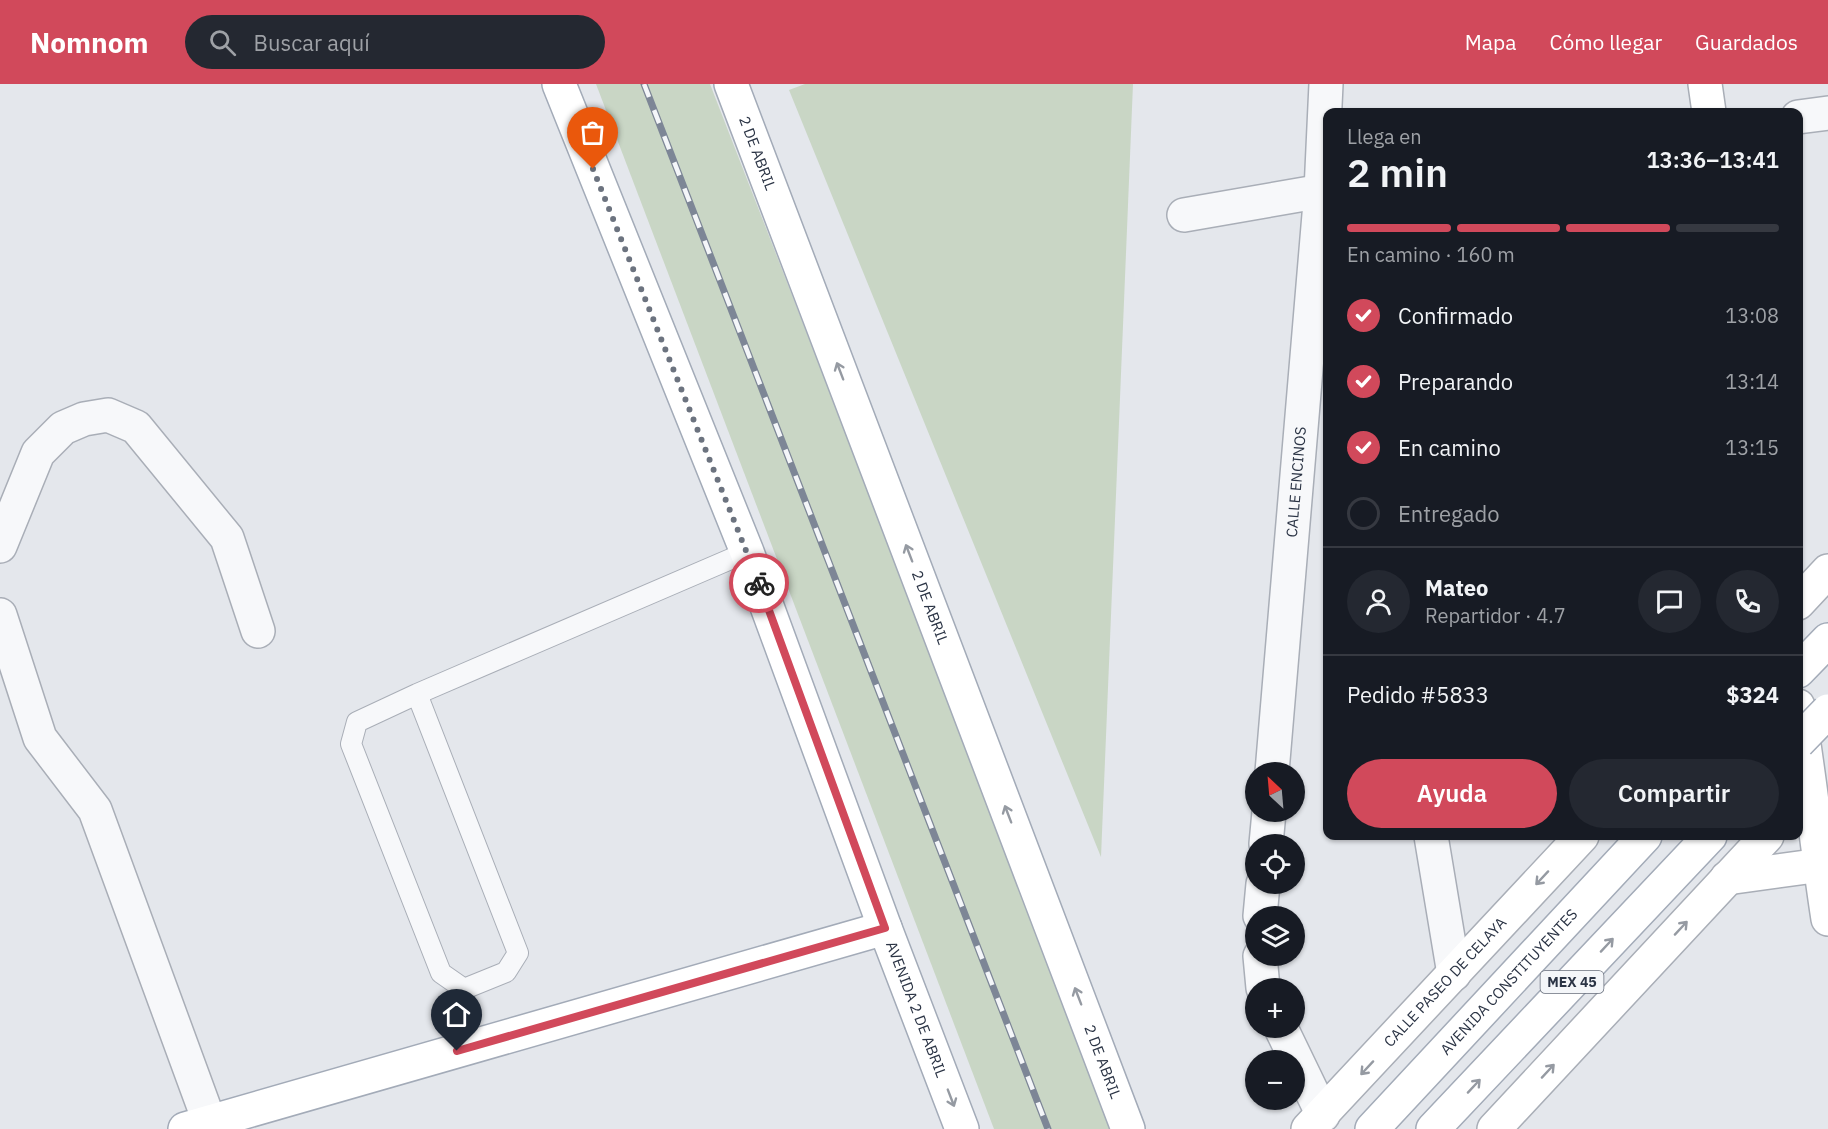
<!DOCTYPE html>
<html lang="es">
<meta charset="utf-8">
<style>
body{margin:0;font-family:"IBM Plex Sans",sans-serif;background:#242831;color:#f1f3f6;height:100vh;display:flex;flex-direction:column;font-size:22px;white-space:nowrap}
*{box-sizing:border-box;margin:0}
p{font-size:20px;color:#9ea1a6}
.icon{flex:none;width:33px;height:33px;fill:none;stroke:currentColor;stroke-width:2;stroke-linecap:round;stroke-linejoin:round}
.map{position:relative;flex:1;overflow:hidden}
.details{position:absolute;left:1323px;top:24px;width:480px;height:732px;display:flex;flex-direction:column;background:#171b24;border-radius:12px;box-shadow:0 2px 4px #0004}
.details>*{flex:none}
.needle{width:39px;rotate:334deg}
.controls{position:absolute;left:1245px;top:678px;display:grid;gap:12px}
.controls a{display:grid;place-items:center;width:60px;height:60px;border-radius:50%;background:#171b24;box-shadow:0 2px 4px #0004;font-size:30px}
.pin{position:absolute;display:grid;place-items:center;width:51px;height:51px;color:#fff;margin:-62px -26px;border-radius:50% 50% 50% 0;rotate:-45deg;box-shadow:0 0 6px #0007}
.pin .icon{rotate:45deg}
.courier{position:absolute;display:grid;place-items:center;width:60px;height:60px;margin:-30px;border:4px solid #d1495b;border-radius:50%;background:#fff;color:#222;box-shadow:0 2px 8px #0007}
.headline em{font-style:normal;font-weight:600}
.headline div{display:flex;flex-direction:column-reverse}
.headline{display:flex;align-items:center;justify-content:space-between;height:102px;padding:0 24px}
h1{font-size:39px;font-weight:600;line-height:45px}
.bar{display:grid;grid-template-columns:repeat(4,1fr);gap:9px 6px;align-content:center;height:72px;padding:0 24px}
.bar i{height:8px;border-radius:4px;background:#363941}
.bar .on{background:#d1495b}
.bar p{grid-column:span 4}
.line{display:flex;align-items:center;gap:15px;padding:0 24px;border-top:2px solid #363941}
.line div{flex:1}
.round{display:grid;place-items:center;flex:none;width:63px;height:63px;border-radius:32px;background:#242831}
ol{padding:0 24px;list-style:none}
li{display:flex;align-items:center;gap:18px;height:66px}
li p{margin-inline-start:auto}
li .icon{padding:6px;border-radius:50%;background:#d1495b;color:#fff;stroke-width:4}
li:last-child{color:#9ea1a6}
li i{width:33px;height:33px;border:3px solid #363941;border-radius:50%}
.button{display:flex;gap:12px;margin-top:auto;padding:12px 24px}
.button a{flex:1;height:69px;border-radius:36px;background:#d1495b;color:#fff;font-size:24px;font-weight:600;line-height:69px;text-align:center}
.button a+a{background:#242831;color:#f1f3f6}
header{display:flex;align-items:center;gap:36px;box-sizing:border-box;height:84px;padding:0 30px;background:#d1495b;color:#fff}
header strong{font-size:28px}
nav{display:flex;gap:33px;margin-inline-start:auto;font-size:21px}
.search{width:420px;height:54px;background:#242831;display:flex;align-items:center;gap:15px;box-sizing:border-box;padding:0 21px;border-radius:33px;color:#9ea1a6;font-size:22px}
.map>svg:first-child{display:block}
.green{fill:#c9d6c5}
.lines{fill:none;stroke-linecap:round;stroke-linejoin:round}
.lane-casing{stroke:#a9aeb7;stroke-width:22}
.street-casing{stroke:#a9aeb7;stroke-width:36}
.secondary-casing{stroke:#a9aeb7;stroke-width:36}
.primary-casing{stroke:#a3abb8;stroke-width:36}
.lane{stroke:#f7f8fa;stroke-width:20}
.street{stroke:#f7f8fa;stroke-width:33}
.secondary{stroke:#fff;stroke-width:33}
.primary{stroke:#fff;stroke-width:33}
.rail-casing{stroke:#7d8696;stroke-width:7}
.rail{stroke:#f4f6f9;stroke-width:4.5;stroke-dasharray:14;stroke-linecap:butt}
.primary-bridge-casing{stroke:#a3abb8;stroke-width:36;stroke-linecap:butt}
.primary-bridge{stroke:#fff;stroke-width:33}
.oneway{stroke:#959aa2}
.done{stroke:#6c737f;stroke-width:6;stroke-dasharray:0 10.8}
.route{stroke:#d1495b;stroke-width:8}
.labels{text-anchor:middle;stroke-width:4.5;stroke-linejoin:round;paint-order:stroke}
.shield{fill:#f4f6f9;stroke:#676e7b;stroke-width:1.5}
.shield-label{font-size:14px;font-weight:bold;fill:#2b3445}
.street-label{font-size:15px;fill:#2b3445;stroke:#f4f6f9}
</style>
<header>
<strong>Nomnom</strong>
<div class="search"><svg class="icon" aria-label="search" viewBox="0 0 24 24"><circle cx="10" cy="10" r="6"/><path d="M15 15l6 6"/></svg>Buscar aquí</div>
<nav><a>Mapa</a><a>Cómo llegar</a><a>Guardados</a></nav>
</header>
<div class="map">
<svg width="1828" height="1045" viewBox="0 0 1828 1045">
<rect width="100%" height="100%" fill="#e4e7ec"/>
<!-- green -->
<g class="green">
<polygon points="596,0 710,0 1116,1045 994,1045"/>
<polygon points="805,0 1133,0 1101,773 789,6"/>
</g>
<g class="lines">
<defs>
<polyline id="lane" points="417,610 518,869 506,888 464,905 441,889 351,660 357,638 417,610 747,468"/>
<g id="street">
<polyline points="1798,33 1828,29"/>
<polyline points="1184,131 1328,106"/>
<polyline points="0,462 38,369 63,344 84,335 108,331 136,343 227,454 258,547"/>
<polyline points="0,531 40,654 95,726 212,1045"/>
<path id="s1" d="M1272,688L1321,107L1326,0"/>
<polyline points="1431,752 1454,890"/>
<polyline points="1266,760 1269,728"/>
<polyline points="1260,832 1263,800"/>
<polyline points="1260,872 1263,904"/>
<polyline points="1281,944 1323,1031"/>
</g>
<g id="secondary">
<polyline points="1705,0 1709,28"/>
<polyline points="1798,519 1828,487"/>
<path d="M1798,622C1810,693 1817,764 1828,835"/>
<polyline points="1727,794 1828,780"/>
<path id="s2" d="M1308,1045L1582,752"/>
<polyline points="1494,1045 1767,752"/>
</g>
<g id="primary">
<path id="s3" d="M559,0L747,468L885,844L962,1045"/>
<path id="s4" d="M731,0L1128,1045"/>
<polyline points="1798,587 1828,556"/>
<polyline points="185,1045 885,844"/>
<path id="s5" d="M1372,1045L1645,752"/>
<polyline points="1433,1045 1710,752"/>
</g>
</defs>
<!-- lane casing -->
<use href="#lane" class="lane-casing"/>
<!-- street casing -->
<use href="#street" class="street-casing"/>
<!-- secondary casing -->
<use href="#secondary" class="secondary-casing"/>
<!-- primary casing -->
<use href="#primary" class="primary-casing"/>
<!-- lane -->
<use href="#lane" class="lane"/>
<!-- street -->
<use href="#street" class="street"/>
<!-- secondary -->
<use href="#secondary" class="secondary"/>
<!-- primary -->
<use href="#primary" class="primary"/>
<defs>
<polyline id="rail" points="644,0 1048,1045"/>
</defs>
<!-- rail casing -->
<use href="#rail" class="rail-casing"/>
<!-- rail -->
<use href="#rail" class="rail"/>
<defs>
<polyline id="primary-bridge" points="1798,658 1828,627"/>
</defs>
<!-- primary-bridge casing -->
<use href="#primary-bridge" class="primary-bridge-casing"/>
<!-- primary-bridge -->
<use href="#primary-bridge" class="primary-bridge"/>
</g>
<!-- one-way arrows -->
<defs><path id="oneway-shaft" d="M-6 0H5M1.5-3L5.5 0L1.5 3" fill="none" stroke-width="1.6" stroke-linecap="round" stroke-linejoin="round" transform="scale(1.5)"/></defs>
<g class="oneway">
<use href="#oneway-shaft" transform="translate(840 287) rotate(-111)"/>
<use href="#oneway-shaft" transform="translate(909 469) rotate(-111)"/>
<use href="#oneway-shaft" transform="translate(1008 730) rotate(-111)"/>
<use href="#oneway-shaft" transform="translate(1542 794) rotate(133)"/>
<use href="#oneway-shaft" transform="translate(1681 844) rotate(-47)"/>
<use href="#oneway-shaft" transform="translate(1607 861) rotate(-47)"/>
<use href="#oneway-shaft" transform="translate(1078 912) rotate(-111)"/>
<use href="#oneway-shaft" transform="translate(1367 984) rotate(133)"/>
<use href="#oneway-shaft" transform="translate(1548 987) rotate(-47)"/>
<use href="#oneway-shaft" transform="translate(1474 1002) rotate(-47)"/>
<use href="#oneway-shaft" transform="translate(951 1014) rotate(69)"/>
</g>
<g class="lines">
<!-- done -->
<polyline class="done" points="593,85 759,499"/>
<!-- route -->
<polyline class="route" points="457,967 885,844 759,499"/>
</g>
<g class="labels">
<!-- shield labels -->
<rect class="shield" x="1540.5" y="887" width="63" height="22" rx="4.5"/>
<g class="shield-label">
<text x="1572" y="903">MEX 45</text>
</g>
<!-- street labels -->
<g class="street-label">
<text dy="5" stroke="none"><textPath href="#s4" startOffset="74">2 DE ABRIL</textPath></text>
<text dy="5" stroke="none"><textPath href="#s1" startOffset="291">CALLE ENCINOS</textPath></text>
<text dy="5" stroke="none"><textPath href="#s4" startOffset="560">2 DE ABRIL</textPath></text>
<text dy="5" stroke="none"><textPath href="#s5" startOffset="201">AVENIDA CONSTITUYENTES</textPath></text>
<text dy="5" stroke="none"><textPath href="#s2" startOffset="201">CALLE PASEO DE CELAYA</textPath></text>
<text dy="5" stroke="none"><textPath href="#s3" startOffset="992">AVENIDA 2 DE ABRIL</textPath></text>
<text dy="5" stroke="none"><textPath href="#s4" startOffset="1046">2 DE ABRIL</textPath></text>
</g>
</g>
</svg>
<div class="controls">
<a><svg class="needle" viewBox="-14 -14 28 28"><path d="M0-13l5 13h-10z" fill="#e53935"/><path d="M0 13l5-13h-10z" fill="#9ea1a6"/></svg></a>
<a><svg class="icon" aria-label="locate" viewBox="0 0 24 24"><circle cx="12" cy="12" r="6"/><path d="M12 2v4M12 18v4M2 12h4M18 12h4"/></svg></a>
<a><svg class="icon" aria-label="layers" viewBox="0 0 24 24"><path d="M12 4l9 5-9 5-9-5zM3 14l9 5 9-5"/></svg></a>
<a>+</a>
<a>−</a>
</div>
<div class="pin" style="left:593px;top:85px;background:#ea580c"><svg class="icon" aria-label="bag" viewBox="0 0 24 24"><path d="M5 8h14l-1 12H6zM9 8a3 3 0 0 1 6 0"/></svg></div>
<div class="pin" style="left:457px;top:967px;background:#1f2937"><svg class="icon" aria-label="home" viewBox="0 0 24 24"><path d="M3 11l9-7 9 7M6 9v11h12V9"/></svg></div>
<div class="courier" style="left:759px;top:499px"><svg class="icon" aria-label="bike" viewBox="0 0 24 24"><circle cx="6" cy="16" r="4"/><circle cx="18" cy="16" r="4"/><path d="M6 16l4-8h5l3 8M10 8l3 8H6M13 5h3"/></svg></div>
<section class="details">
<div class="headline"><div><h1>2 min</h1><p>Llega en</p></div><em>13:36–13:41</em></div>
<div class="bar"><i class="on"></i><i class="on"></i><i class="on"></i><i></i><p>En camino · 160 m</p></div>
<ol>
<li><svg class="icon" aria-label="check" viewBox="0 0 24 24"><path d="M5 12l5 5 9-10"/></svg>Confirmado<p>13:08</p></li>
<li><svg class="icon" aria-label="check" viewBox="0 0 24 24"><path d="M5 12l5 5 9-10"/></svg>Preparando<p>13:14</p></li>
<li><svg class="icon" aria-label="check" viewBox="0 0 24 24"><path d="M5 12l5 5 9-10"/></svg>En camino<p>13:15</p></li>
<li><i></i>Entregado</li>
</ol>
<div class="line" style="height:108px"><a class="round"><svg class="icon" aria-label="person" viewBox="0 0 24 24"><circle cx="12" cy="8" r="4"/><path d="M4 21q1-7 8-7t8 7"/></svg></a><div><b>Mateo</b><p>Repartidor · 4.7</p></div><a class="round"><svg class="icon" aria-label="chat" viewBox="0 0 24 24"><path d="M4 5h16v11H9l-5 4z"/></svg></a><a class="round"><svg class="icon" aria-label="phone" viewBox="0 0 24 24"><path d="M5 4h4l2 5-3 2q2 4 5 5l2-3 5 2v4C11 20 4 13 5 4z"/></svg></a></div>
<div class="line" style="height:78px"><div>Pedido #5833</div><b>$324</b></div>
<div class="button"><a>Ayuda</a><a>Compartir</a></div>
</section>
</div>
